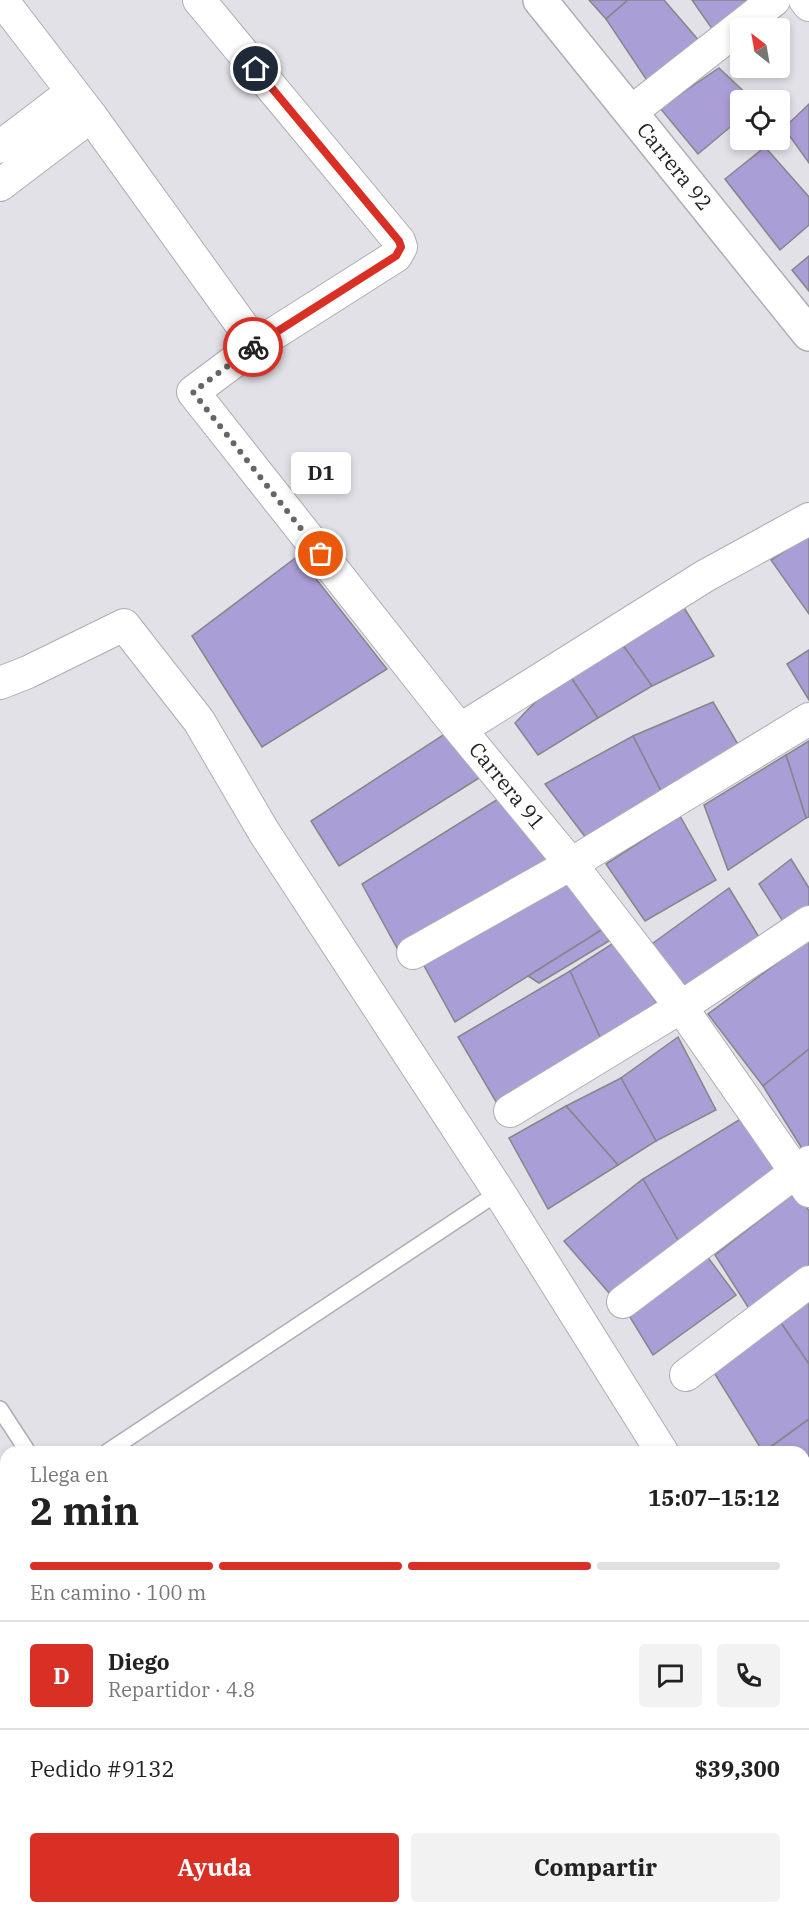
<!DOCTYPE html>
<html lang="es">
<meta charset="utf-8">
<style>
body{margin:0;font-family:"IBM Plex Serif",serif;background:#f2f2f2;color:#222;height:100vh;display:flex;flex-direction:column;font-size:22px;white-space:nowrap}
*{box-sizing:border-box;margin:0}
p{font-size:20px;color:#767676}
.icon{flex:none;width:33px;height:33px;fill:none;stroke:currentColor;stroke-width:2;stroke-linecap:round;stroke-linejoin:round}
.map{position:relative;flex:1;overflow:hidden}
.side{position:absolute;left:0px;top:1446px;width:810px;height:468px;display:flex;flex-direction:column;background:#fff;border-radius:18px 18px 0 0;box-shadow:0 3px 9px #0003}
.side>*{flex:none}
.needle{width:39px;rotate:329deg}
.buttons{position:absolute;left:730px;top:18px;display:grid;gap:12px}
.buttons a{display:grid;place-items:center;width:60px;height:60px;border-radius:6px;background:#fff;box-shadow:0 3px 9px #0003;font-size:30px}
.pin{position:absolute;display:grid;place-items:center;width:51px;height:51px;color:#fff;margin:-26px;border:3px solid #fff;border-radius:50%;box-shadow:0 2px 6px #0007}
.courier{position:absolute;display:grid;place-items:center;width:60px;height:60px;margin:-30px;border:4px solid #d93025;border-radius:50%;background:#fff;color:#222;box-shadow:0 2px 8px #0007}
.bubble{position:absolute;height:42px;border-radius:6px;background:#fff;box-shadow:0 3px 9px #0003;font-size:20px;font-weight:700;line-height:42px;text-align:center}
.summary em{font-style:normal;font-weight:700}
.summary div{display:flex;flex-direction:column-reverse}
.summary{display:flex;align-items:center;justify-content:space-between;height:102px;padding:0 30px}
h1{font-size:39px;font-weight:700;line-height:45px}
.bar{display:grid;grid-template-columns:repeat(4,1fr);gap:9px 6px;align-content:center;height:72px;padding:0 30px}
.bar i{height:8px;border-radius:4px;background:#e0e0e0}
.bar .current{background:#d93025}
.bar p{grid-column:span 4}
.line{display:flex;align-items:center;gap:15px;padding:0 30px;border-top:2px solid #e0e0e0}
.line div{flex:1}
.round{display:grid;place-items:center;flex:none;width:63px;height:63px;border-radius:6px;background:#f2f2f2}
.action{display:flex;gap:12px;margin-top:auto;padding:12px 30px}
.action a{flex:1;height:69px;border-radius:6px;background:#d93025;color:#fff;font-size:24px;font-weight:700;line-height:69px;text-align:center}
.action a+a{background:#f2f2f2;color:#222}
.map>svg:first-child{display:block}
.building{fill:#aa9ed6;stroke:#86858b;stroke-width:1.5}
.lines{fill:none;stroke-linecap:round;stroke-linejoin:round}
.lane-casing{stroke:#aeadb3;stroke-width:18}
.street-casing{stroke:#aeadb3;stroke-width:34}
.secondary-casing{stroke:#aeadb3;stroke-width:36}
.lane{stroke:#fff;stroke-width:15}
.street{stroke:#fff;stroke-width:32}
.secondary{stroke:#fff;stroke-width:33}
.done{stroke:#666669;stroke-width:6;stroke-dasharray:0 10.8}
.route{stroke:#d93025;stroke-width:8}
.labels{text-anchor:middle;stroke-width:4.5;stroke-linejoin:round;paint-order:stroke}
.street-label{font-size:21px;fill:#232325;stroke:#e2e1e7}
</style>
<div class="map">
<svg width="809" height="1914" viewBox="0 0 809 1914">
<rect width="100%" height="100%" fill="#e2e1e7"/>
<!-- building -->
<g class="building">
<polygon points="589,0 628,0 606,19"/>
<polygon points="628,0 664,0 700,42 648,82 606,19"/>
<polygon points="692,0 755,0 715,33"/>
<polygon points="719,68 753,100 741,100 741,118 698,154 660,108"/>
<polygon points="809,104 809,163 784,128"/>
<polygon points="765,147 809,197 809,225 780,250 725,179"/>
<polygon points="809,256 809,291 792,270"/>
<polygon points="809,535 809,614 771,560"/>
<polygon points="298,556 387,669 262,747 192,636"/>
<polygon points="678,598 714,656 652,686 617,637"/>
<polygon points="617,637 652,686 598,718 566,670"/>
<polygon points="809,650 809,700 787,664"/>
<polygon points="566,670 598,718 538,755 515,723"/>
<polygon points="713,702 739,746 662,793 633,736"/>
<polygon points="454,728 487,773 339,866 311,821"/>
<polygon points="633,736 662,793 586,838 545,784"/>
<polygon points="809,741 809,817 806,818 786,755"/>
<polygon points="786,755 806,818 728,870 704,805"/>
<polygon points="506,794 549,860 397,948 362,884"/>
<polygon points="680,816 716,880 645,921 606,864"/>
<polygon points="791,859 809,888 809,908 784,923 759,884"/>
<polygon points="567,878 603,929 455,1022 422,962"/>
<polygon points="729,888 762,942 691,992 649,946"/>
<polygon points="603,929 609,941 539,983 528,976"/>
<polygon points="808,940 809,942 809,1049 763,1086 708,1014"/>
<polygon points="615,942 663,1012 603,1044 570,971"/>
<polygon points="570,971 603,1044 498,1105 458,1037"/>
<polygon points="678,1037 716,1110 656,1141 621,1078"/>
<polygon points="809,1049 809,1145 803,1150 763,1086"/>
<polygon points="621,1078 656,1141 618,1165 566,1106"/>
<polygon points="566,1106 618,1165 548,1209 509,1138"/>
<polygon points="747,1115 782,1171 679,1242 643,1179"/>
<polygon points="643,1179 679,1242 610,1294 564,1241"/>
<polygon points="797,1191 809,1211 809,1274 753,1315 715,1255"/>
<polygon points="706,1255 736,1295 653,1355 628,1314"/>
<polygon points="809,1297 809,1364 779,1320"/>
<polygon points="779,1320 809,1364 809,1419 763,1452 713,1371"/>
<polygon points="809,1419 809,1511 804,1515 804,1452 764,1452"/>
</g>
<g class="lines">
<defs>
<g id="lane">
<polyline points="0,1409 28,1452"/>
<polyline points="107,1452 499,1192"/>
<polyline points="0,1515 6,1516"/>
<polyline points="258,1908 262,1914"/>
<polyline points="318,1908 322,1914"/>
</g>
<g id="street">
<polyline points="2,0 91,116 256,345"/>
<path id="s1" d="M199,0L399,241L401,247L396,256L256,345L193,392L449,716L571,864L681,1007L809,1191"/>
<polyline points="805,0 809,5"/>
<polyline points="631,112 774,0"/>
<polyline points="0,147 72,92"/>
<polyline points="0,185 91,116"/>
<polyline points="0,683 28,672 124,625 199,721 264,832 499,1192 662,1452"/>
<polyline points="461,729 705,576 809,519"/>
<polyline points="413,953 571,864 809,719"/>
<polyline points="510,1111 681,1007 809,922"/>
<polyline points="623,1302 809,1162"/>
<polyline points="686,1375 809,1282"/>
<polyline points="804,1548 809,1543"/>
<polyline points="804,1594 809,1599"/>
<polyline points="804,1680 809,1688"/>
</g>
<g id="secondary">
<path id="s2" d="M540,0L809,334"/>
</g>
</defs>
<!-- lane casing -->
<use href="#lane" class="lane-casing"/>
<!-- street casing -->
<use href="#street" class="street-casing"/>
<!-- secondary casing -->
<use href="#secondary" class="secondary-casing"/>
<!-- lane -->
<use href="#lane" class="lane"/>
<!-- street -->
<use href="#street" class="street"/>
<!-- secondary -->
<use href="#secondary" class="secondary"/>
</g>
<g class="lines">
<!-- done -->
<polyline class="done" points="253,347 193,392 321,554"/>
<!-- route -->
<polyline class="route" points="253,347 396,256 401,247 399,241 256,69"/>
</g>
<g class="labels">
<!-- street labels -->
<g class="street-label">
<text dy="7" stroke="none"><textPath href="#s2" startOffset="214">Carrera 92</textPath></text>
<text dy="7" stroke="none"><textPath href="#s1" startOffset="1078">Carrera 91</textPath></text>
</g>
</g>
</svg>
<div class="buttons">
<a><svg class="needle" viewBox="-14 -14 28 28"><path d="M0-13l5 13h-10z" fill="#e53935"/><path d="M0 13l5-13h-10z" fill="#767676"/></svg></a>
<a><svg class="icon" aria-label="locate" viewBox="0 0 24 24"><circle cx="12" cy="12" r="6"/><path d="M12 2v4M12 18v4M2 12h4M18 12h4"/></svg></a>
</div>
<div class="pin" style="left:321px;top:554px;background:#ea580c"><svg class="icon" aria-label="bag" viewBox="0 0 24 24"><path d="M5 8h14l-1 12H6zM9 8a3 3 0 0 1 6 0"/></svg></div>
<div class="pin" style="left:256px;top:69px;background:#1f2937"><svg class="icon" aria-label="home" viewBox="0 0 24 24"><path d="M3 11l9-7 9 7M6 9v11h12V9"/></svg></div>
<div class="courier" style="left:253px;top:347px"><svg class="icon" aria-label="bike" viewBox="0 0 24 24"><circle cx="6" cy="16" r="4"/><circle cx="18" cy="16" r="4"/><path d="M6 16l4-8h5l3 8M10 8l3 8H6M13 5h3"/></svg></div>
<div class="bubble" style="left:291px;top:452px;width:60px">D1</div>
<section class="side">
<div class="summary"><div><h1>2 min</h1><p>Llega en</p></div><em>15:07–15:12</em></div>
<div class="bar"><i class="current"></i><i class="current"></i><i class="current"></i><i></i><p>En camino · 100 m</p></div>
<div class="line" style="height:108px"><b class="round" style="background:#d93025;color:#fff">D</b><div><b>Diego</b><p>Repartidor · 4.8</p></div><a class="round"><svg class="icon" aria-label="chat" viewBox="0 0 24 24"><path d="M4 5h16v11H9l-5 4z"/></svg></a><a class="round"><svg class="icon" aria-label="phone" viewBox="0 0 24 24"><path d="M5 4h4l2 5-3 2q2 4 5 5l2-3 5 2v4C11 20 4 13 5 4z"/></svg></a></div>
<div class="line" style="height:78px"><div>Pedido #9132</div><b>$39,300</b></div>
<div class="action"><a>Ayuda</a><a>Compartir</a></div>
</section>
</div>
